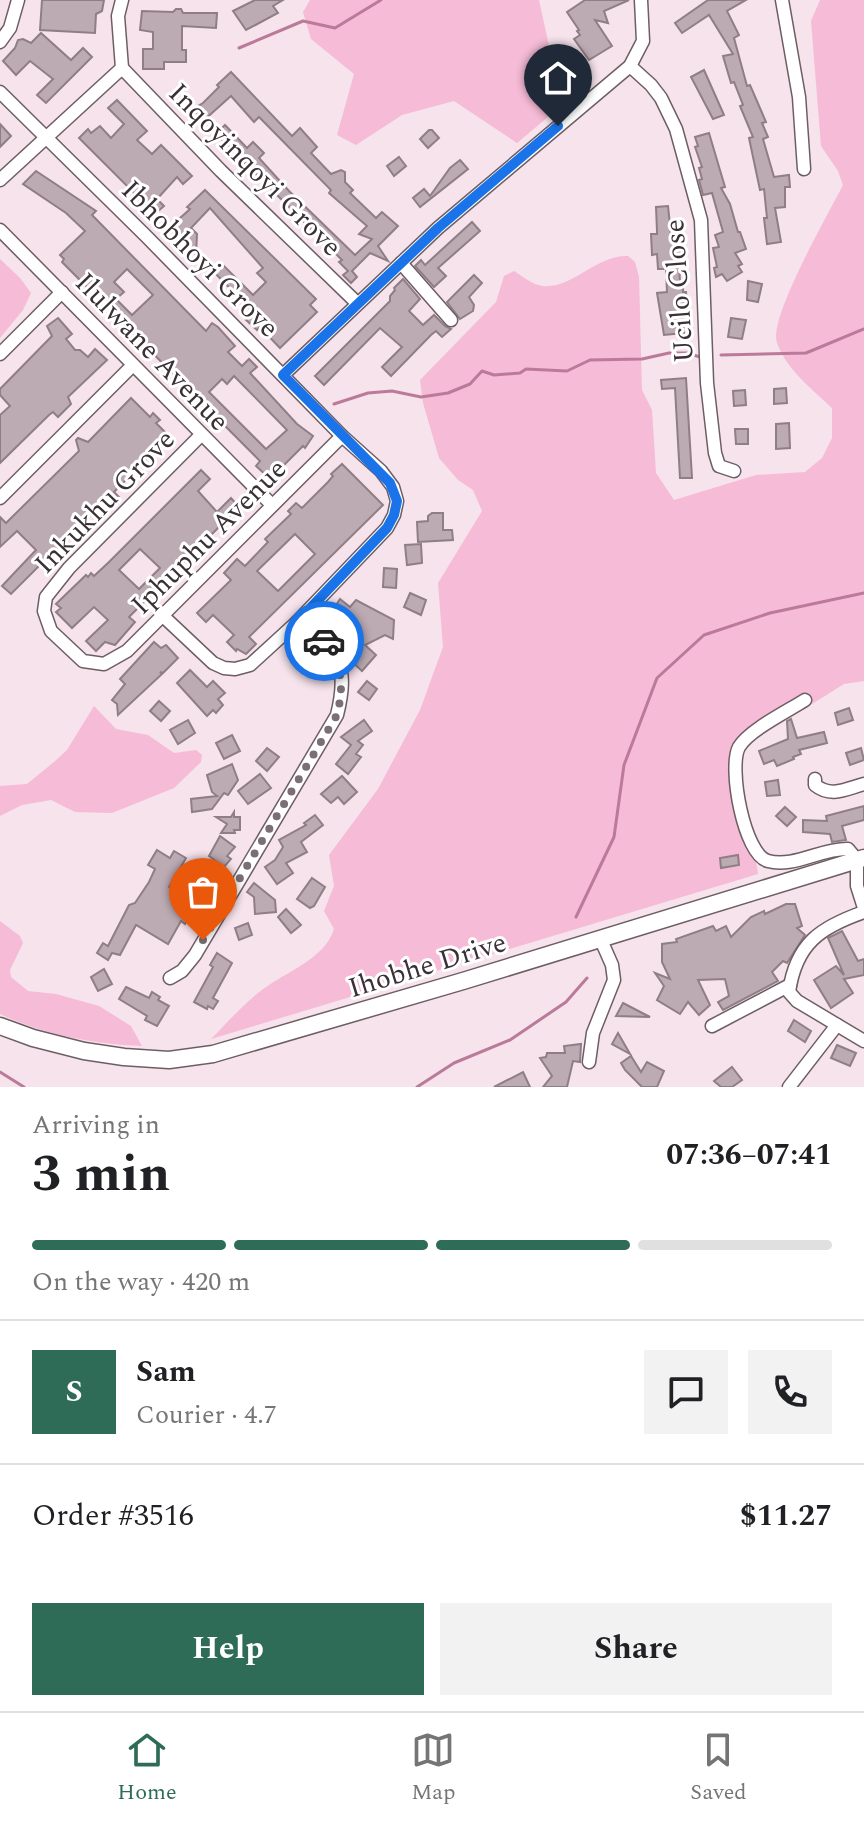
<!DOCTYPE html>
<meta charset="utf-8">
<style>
body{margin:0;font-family:Spectral,serif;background:#f2f2f2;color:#202124;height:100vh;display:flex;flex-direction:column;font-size:30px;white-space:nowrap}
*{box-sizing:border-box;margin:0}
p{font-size:26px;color:#757577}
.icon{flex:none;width:44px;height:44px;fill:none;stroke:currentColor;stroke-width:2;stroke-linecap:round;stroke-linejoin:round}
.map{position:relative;height:1087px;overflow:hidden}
.panel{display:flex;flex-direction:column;background:#fff;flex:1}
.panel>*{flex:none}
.pin{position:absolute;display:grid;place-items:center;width:68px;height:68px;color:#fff;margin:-82px -34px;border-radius:50% 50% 50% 0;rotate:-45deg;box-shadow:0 0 8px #0007}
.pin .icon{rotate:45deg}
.courier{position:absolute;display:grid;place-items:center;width:80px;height:80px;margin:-40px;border:6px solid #1a73e8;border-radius:50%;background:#fff;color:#222;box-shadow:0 2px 10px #0007}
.head em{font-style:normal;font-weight:700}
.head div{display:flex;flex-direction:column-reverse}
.head{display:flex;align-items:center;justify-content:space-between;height:136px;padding:0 32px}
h1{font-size:52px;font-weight:700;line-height:60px}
.bar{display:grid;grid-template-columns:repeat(4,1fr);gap:12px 8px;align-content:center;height:96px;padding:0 32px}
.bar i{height:10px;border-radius:6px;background:#e0e0e0}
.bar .current{background:#2e6c58}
.bar p{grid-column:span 4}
.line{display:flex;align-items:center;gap:20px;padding:0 32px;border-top:2px solid #e0e0e0}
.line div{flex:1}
.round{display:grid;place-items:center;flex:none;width:84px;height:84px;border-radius:0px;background:#f2f2f2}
.primary-button{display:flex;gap:16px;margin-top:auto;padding:16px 32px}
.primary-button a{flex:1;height:92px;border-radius:0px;background:#2e6c58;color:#fff;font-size:32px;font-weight:700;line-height:92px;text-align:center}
.primary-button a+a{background:#f2f2f2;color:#202124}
.dock{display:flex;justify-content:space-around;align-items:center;height:112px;border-top:2px solid #e0e0e0;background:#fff;font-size:22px;color:#757577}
.dock a{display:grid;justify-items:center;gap:4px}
.dock .current{color:#2e6c58}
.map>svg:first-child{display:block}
.green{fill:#f6bbd6}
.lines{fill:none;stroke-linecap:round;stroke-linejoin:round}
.stream{stroke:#bb7a9a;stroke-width:3}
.building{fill:#bdabb3;stroke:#8f7e86;stroke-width:2;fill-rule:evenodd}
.minor-casing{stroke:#6d5e65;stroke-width:15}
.tertiary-casing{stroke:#6d5e65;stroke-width:19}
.minor{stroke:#fff;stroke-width:12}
.tertiary{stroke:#fff;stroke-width:16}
.done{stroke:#7b6f75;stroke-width:8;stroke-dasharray:0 14.4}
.route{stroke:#1a73e8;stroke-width:10}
.labels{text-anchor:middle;stroke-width:6;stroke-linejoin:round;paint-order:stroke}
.street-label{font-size:28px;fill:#393135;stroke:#fff}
</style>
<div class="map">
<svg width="864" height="1087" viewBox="0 0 864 1087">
<rect width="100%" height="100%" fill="#f6e3ec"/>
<!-- green -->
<g class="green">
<polygon points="310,0 539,0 549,46 580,90 517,143 454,101 402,115 356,145 337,135 354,74 311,39 303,12"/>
<path d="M820,0H864V681L844,684L745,746L741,754V771L758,874L211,1039C227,1023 243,1004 262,990C285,972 325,959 334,929L324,911L334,886L329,855L378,789L420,710L443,647L438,583L482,511L473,490L458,480L439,458L423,403L420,380L496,302L504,276L514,271C522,276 533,285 543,286C572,289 596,255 628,256L635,262L639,277L642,390L652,410L656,473L674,500L756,475L805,472L822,458L832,438V408C812,389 787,370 777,343C768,318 829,213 843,185L838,171L821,146L811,21Z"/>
<polygon points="0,259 20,278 31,293 23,310 0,338"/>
<polygon points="94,706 116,729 148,735 174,753 196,750 202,755 201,762 174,788 112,813 75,812 51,800 22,805 0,816 0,786 27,784 54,762 67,750"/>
<path d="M0,921L20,936L23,943L10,970L11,977L28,991L56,994L99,1006L131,1026L142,1046C93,1044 45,1035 0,1014Z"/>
</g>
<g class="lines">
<!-- stream -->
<g class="stream">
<polyline points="239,48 303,21 335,28 381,0"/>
<polyline points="721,355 806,353 864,329"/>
<polyline points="334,404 368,393 392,391 421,397 448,393 470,384 482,371 494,375 520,373 526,369 567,371 590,360 642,359 669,353 687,353 700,357"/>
<polyline points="576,917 614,837 624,765 657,678 704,635 770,613 864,593"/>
<polyline points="0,1072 24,1087"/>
<polyline points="417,1087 454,1063 510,1040 566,1002 587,978"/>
</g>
</g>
<!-- building -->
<g class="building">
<polygon points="42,0 104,0 102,11 96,14 95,33 40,30"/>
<polygon points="255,0 283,0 273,6 278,13 246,30 233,11"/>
<polygon points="585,0 629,0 604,11 608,23 595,20 612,46 589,60 574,39 580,35 577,31 579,30 567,12"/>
<polygon points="708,0 746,0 727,11 739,35 734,38 747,86 750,85 766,122 762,123 768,137 763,139 774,177 789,175 790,187 785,187 785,207 775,208 781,242 767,244 764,218 767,218 764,189 760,190 749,138 753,137 740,106 743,105 734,82 731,83 723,56 733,54 709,15 682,33 675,23"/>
<polygon points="176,9 181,9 183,13 217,13 216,28 182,26 182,50 186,50 186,62 164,62 164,69 143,69 143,49 153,49 153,32 140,30 142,11 173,12"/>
<polygon points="41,33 71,60 83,48 92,57 46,103 37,95 53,79 30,61 16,75 3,61 15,48 18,40 23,39 31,43"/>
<polygon points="704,70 724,115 713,119 691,77"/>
<polygon points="231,72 292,136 300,128 317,147 311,153 331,174 341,170 345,172 345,182 353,190 350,193 376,218 382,212 398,226 378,246 388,261 370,253 352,271 357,277 351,283 343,275 348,271 339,262 342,260 216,134 225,125 247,148 253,142 264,153 259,158 289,191 355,255 372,239 359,234 367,226 329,193 331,190 259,117 254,122 231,96 203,121 193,109 203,103 219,87 217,85"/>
<polygon points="117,100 147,131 137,140 152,154 161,145 192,176 183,184 177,177 157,199 164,206 155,214 79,138 88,129 91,133 100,126 111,138 124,124 108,108"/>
<polygon points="0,124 11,136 0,147"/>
<polygon points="429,130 432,130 439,138 428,148 420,139"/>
<polygon points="709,133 725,187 721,188 730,204 738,232 740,232 746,249 735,253 742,264 738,266 742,272 727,281 722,274 716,277 714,268 717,267 713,248 719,247 715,235 723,232 712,193 703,195 699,180 702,179 699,168 702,167 695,147 698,146 695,137"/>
<polygon points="399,157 406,166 394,176 387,166"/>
<polygon points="460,160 468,169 420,207 413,198 424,189 430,196 450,168"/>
<path d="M36,171L96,211L92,215L206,331L212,323L218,327L235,346L228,352L242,366L249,359L257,367L250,373L297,424L313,436L305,448L303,446L274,475L272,473L268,477L256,466L260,461L62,262L64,259L60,255L85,231L66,213L23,184ZM127,269L153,295L132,315L116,299L124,292L114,282ZM234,376L287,430L266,449L209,392L222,379L227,384Z"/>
<polygon points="205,190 316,299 310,305 317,312 280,348 260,327 257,330 246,320 253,312 211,269 220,262 253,295 266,282 257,273 263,268 210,208 191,228 197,234 196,255 169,228 190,209 187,207"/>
<polygon points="668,206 671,235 673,235 674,243 680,242 683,248 682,261 679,261 680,283 683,283 683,292 686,292 687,303 682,308 684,333 664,335 657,293 667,292 666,269 658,269 657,254 652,255 651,234 657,234 657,231 656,207"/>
<polygon points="472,222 480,231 438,268 446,276 434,287 415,266 421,260 425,265"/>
<polygon points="474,275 482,283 469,297 474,305 473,311 460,319 447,302"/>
<polygon points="403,279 420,299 409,311 423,325 434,315 445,326 451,329 442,337 436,331 431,335 391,376 382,367 402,347 380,328 324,385 315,376 390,301 390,296 395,290 394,288"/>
<polygon points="748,281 762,284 758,302 747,300"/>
<polygon points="58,318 72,334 66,339 75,350 80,350 88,357 95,349 107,360 68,397 71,404 58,417 53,412 49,415 0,463 0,415 10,406 0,395 0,389 52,336 47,326"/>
<polygon points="731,318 746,320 742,339 728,337"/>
<polygon points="686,378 692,478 680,478 675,388 662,389 661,380"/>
<polygon points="786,388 787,403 774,404 774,389"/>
<polygon points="745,390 746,405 734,406 733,391"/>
<polygon points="131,398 150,417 153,413 160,420 156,423 169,436 114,492 119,497 108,508 103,502 11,594 2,586 36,550 17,531 0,547 0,517 6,523 79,451 76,440 78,438 88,442"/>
<polygon points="789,423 790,448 776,449 776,424"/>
<polygon points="735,429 748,429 748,444 736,444"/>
<path d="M342,464L383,505L249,637L256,644L246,654L237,649L236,651L227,642L234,635L213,615L206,622L197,613L231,580L224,573L237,559L245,566L268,542L265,539L291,514L288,511L296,503L302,508L328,482L333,476L331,474ZM295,534L315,554L278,591L257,571Z"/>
<path d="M201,470L210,479L198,491L217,512L231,498L239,507L129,617L135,622L115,645L105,642L96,651L86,641L108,620L94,607L72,628L56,612L61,608L56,604L86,575L88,577L91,573L94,576L109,562ZM140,549L160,568L139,589L119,570Z"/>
<polygon points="432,513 443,513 443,530 452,530 453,540 418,542 417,522 428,521 428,516"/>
<polygon points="421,544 422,563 407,565 405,545"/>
<polygon points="384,568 397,569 396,588 383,587"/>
<polygon points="410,593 426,600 421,615 404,607"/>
<polygon points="340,599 350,607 356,600 394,620 393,639 385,635 365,645 376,655 362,671 350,660 357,653 347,635 337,628 335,632 323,625"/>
<polygon points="154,642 161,648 166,645 178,658 163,673 160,672 162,674 118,715 117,704 112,700 125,684 120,679"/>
<polygon points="190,670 207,687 213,681 225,693 218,699 223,705 216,713 213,710 207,716 177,683"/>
<polygon points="367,681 377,689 369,700 358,692"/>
<polygon points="159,701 170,711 161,721 150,711"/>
<polygon points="849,708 853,720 838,725 835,713"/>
<polygon points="791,719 797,738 824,732 827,743 799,750 801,754 793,757 794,759 777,766 774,760 764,764 759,751 788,739 787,721"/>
<polygon points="188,720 195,733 178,744 170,730"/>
<polygon points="364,720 372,731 358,741 363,745 356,754 361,757 348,774 336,764 351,745 341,737"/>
<polygon points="232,735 240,751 224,759 216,743"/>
<polygon points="267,748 279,757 267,771 256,761"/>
<polygon points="861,748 864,760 850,765 846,753"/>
<polygon points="232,764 238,780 228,795 224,793 212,809 192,812 191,799 217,796 212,792 207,775"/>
<polygon points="260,774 271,788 248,804 238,791"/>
<polygon points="342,776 357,792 344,804 338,797 331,803 321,794"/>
<polygon points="778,780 780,795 767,796 765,782"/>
<polygon points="864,806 864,820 842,826 846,840 832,842 830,834 803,832 803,820 827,821 826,816"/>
<polygon points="785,807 796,817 787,826 776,816"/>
<polygon points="234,812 234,817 240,817 240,830 234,830 235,833 221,833 227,824 216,817 231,817"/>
<polygon points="315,815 323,825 301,842 307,852 286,863 293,873 277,884 265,867 275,860 283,847 279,840 306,825 304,823"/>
<polygon points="220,836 235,847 227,856 231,859 224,867 209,856"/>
<polygon points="157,850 170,858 174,851 186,858 169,887 197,905 185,924 181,921 168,944 136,925 120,955 112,953 108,960 97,953 103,943 108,946 129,905 135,903 149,882 155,869 148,865"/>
<polygon points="738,855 739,865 721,868 720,858"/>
<polygon points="312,878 325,887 314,906 310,908 297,899"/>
<polygon points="254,883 275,900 276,912 255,914 254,897 247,892"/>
<polygon points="786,904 795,904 802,926 797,928 805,935 787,963 783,961 772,972 778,981 723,1010 718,1002 729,996 725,979 698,980 710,1005 699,1015 688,1002 680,1014 657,1000 664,986 655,973 670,979 662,962 662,944 677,942 676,939 713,926 716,931 726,926 731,937 751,917 764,911 765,914"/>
<polygon points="286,909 301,925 291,933 278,917"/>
<polygon points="248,923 252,935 239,940 235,928"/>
<polygon points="842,931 858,961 864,959 864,975 844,979 853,993 831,1008 814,980 836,966 844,975 828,938"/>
<polygon points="217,953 232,963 213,998 218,1001 213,1009 208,1006 207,1009 194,1002 213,967 210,965"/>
<polygon points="104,969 112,984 98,991 91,977"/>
<polygon points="126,987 149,998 152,992 160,997 158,1000 169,1006 157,1026 145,1020 147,1016 119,999"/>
<polygon points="623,1003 650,1017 616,1016"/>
<polygon points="794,1020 811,1031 805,1042 788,1031"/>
<polygon points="618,1033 630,1054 612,1044"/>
<polygon points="581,1044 580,1062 573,1061 567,1087 543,1087 552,1076 540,1058 546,1057 547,1053 565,1053 564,1046"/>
<polygon points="837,1045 856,1053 850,1066 831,1058"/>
<polygon points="631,1056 641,1072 647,1062 664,1071 657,1087 642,1087 625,1070 621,1063"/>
<polygon points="732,1067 742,1080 732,1087 721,1087 714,1081"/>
<polygon points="523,1072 530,1087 494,1087"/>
</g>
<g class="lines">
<defs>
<g id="minor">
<polyline points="782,0 799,97 804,169"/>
<polyline points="0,42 10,28 18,0"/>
<polyline points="630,66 651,85 661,98 676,129 701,220 707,383 715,453 719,466 734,471"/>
<polyline points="122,68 221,171 357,303"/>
<polyline points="0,92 146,236 342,436 381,471 393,487 397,501 394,515 387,528 296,623 250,665 235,669 224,668 213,663 163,616"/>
<polyline points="0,180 122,68 118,16 122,0"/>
<polyline points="0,230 272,505"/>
<polyline points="401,263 451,320"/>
<polyline points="0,354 62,292"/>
<polyline points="283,375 438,228 630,66 643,41 641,0"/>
<polyline points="201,435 69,568 46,597 44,611 51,631 83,661 104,664 127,651 342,436"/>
<polyline points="0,498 132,366"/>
<path d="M805,700C788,711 749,730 739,747C728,767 744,855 768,861C794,868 822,848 848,849L857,860V886L864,908"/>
<path d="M815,779V785C831,798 846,789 864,784"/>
<path d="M864,912C821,927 796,943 789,992L797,1001L864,1041"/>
<path d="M170,978L182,971L195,955L337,715C349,667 340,647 296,623"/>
<polyline points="712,1026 790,985"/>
<polyline points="589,1062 593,1033 614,980 612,965 601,940"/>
<polyline points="789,1087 837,1025"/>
</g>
<polyline id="tertiary" points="0,1026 33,1038 84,1051 124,1057 169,1060 213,1054 463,981 864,858"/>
</defs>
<!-- minor casing -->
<use href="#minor" class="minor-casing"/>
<!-- tertiary casing -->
<use href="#tertiary" class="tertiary-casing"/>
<!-- minor -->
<use href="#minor" class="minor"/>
<!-- tertiary -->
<use href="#tertiary" class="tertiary"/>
</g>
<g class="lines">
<!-- done -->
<path class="done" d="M203,940L337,715C344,686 343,666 324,641"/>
<!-- route -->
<polyline class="route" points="324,641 296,623 387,528 394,515 397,501 390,483 283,375 438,228 558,126"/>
</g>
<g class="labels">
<!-- street labels -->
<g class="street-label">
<text transform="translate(256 169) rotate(45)" y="10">Inqoyinqoyi Grove</text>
<text transform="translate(201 258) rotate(45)" y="10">Ibhobhoyi Grove</text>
<text transform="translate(678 291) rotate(-94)" y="10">Ucilo Close</text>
<text transform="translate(153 351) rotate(46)" y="10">Ilulwane Avenue</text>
<text transform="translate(104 501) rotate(-46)" y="10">Inkukhu Grove</text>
<text transform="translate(208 536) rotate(-45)" y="10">Iphuphu Avenue</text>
<text transform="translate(427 964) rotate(-17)" y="10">Ihobhe Drive</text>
</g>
</g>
</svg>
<div class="pin" style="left:203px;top:940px;background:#ea580c"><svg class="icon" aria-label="bag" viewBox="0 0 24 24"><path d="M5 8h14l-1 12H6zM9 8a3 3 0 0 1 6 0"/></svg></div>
<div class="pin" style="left:558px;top:126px;background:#1f2937"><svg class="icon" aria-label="home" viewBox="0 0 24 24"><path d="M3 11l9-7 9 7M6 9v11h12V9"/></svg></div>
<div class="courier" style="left:324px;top:641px"><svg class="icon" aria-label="car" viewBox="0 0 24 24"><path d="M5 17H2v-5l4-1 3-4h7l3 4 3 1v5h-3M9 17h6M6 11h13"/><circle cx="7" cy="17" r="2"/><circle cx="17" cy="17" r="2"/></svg></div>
</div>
<section class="panel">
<div class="head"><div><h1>3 min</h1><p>Arriving in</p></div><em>07:36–07:41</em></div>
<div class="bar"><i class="current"></i><i class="current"></i><i class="current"></i><i></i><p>On the way · 420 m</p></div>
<div class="line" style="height:144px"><b class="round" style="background:#2e6c58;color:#fff">S</b><div><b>Sam</b><p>Courier · 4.7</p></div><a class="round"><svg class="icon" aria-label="chat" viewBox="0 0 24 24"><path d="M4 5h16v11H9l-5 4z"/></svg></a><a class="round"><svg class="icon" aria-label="phone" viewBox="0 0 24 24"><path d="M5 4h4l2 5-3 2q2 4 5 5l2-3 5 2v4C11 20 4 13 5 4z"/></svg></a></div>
<div class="line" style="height:104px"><div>Order #3516</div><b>$11.27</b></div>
<div class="primary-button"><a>Help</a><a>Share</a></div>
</section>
<nav class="dock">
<a class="current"><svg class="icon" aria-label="home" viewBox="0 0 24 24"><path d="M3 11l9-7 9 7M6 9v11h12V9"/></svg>Home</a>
<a><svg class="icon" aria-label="map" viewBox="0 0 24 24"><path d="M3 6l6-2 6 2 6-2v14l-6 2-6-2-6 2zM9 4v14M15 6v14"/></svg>Map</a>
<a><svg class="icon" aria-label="saved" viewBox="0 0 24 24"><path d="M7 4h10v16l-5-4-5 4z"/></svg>Saved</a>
</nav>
